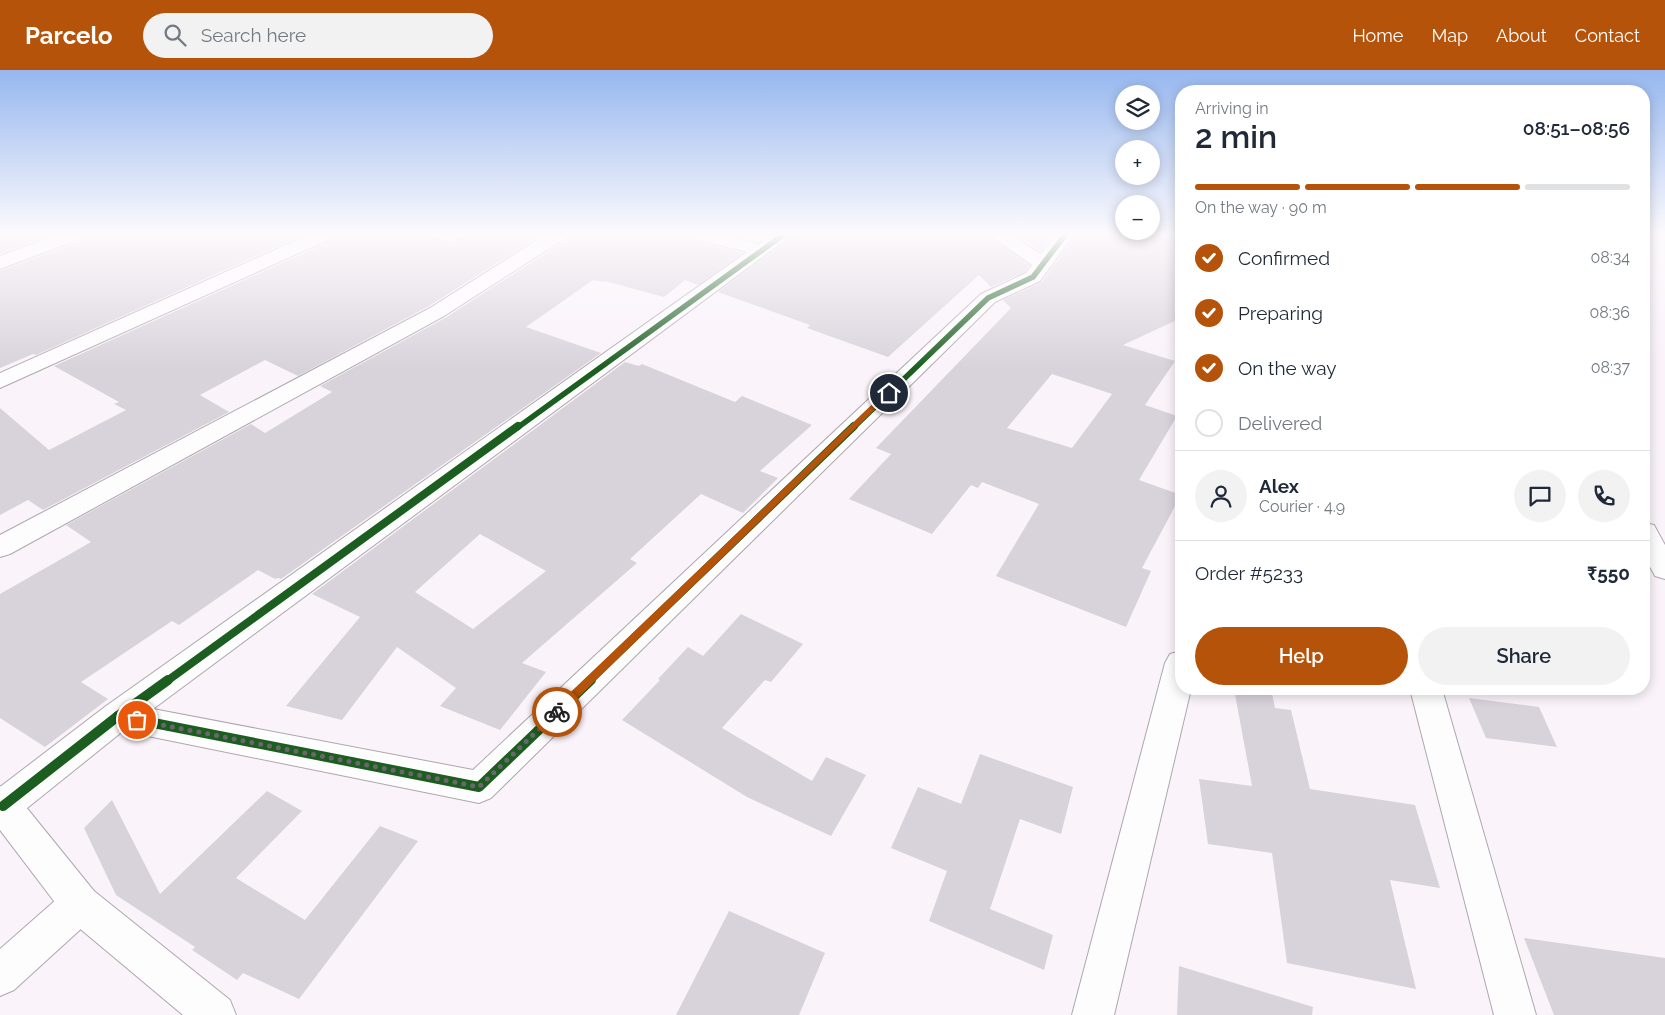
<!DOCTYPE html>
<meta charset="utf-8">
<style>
body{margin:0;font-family:Raleway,sans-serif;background:#f2f2f3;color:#1f2937;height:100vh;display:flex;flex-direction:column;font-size:19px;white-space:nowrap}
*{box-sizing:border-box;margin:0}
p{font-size:16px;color:#747a83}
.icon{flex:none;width:28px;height:28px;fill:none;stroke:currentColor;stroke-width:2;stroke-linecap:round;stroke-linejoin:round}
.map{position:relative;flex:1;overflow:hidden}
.details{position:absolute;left:1175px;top:15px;width:475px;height:610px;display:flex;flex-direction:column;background:#fff;border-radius:20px;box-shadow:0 2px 12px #0003}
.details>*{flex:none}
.tools{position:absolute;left:1115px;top:15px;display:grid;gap:10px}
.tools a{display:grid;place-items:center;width:45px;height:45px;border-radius:50%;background:#fff;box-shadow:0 2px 12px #0003;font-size:25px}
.pin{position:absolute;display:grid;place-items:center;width:42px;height:42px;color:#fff;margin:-21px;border:2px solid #fff;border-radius:50%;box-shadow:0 1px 5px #0007}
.courier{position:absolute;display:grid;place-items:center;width:50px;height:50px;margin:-25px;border:4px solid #b45309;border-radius:50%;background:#fff;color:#222;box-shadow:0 1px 6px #0007}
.summary em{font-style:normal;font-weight:600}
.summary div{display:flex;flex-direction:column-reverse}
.summary{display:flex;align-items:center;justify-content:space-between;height:85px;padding:0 20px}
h1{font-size:32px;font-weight:600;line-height:38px}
.bar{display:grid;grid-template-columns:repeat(4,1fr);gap:8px 5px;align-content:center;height:60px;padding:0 20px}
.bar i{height:6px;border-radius:4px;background:#e0e1e3}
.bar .current{background:#b45309}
.bar p{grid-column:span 4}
.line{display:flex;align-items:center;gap:12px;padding:0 20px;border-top:1px solid #e0e1e3}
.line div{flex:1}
.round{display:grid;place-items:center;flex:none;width:52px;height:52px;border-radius:26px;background:#f2f2f3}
ol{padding:0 20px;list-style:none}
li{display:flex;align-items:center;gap:15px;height:55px}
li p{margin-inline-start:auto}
li .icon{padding:5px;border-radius:50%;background:#b45309;color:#fff;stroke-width:4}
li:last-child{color:#747a83}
li i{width:28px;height:28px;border:2px solid #e0e1e3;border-radius:50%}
.cta{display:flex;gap:10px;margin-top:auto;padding:10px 20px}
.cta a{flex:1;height:58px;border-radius:30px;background:#b45309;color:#fff;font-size:20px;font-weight:600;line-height:58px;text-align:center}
.cta a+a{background:#f2f2f3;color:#1f2937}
header{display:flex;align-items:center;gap:30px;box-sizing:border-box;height:70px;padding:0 25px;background:#b45309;color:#fff}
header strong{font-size:24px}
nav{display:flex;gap:28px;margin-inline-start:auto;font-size:18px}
.search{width:350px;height:45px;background:#f2f2f3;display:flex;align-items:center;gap:12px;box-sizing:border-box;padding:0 18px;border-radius:28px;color:#747a83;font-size:19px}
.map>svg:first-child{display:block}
.building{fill:#d8d3db;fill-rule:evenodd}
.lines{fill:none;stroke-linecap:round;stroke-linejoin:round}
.street-casing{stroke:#aea7ae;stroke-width:2}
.secondary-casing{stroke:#aea7ae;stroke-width:2}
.street{fill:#fefdfe;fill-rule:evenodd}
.secondary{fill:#fefdfe;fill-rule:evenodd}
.cycleway-far2-casing{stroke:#fff;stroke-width:8}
.cycleway-far1-casing{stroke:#fff;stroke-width:11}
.cycleway-casing{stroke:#fff;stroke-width:13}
.cycleway-far2{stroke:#1b5e20;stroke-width:5.5}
.cycleway-far1{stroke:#1b5e20;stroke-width:8}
.cycleway{stroke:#1b5e20;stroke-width:10}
.route{fill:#b45309}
.done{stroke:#6d656d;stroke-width:5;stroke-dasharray:0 9}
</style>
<header>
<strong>Parcelo</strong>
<div class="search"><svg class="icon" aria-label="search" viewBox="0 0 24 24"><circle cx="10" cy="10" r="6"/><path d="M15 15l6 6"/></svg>Search here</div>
<nav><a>Home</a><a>Map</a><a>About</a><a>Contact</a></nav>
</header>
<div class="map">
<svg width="1665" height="945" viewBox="0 0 1665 945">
<rect width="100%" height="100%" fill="#faf3fa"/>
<!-- building -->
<g class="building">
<polygon points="0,165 50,165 0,184"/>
<polygon points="85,165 303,165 36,285 33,284 0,298 0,201 81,171"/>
<polygon points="335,165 426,165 452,172 464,165 541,165 429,236 298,306 265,290 200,325 229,342 43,440 28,430 0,445 0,338 49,380 126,340 114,334 119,332 54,296 331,171"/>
<polygon points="569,165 690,165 695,171 743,183 698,215 685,210 664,227 605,211 603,212 593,210 526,257 601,283 281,509 278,508 275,509 258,500 179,555 172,551 81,612 108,629 45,677 0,648 0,524 91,472 66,455 251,354 265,363 332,322 320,316 445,248 565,171"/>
<polygon points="794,165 987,165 1029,195 1025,202 991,217 979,205 888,287 807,258 810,255 718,222"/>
<polygon points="1015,165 1052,165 1041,181"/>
<path d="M1076,165H1181V248L1123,275L1175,291L1145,335L1177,346L1139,410L1181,425L1142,498L1151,501L1126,557L996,506L1039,434L982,412L978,418L971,415L932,464L849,429L891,384L876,378L1011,238L1003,230L1042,212ZM1052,304L1112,324L1072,378L1007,358Z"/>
<path d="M625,292L639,296L642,294L735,332L742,326L812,355L760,401L778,408L743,443L701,424L630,489L637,493L522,593L546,602L500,660L440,636L456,618L397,577L342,650L286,636L360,547L312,524ZM480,464L546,501L473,559L415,522Z"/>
<polygon points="741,544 803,574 771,612 765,610 722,658 812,711 826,687 866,705 831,766 747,727 622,650 660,610 658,609 688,577 703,586"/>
<polygon points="1234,619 1271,619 1275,638 1291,640 1310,719 1415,735 1440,818 1390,810 1416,919 1287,893 1272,783 1208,774 1199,709 1252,716"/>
<polygon points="1469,628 1539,637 1557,677 1486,668"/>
<polygon points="980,684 1073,717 1061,764 1020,749 990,839 1053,865 1044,900 929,851 947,801 891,778 918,717 961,734"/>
<polygon points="267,721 302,741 236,808 305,850 380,756 418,771 299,929 243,903 237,910 192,880 195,877 116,825 84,758 112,730 160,824"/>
<polygon points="729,841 825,883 799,945 676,945"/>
<polygon points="1524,868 1665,888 1665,945 1554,945"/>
<polygon points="1179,896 1313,937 1312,945 1177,945"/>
</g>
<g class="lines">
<defs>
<g id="street">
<polygon points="56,165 83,165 80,169 0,199 0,186"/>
<polygon points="308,165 333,165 330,169 0,318 0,303"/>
<polygon points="545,165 567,165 564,169 444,246 10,484 0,487 0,465 430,238"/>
<polygon points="692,165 724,165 759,174 771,165 792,165 153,639 473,700 981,224 1026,203 1032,195 989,165 1011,165 1041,184 1055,165 1074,165 1040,211 995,232 491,728 479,733 123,661 16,747 3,752 0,751 0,717 106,636 747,182 695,169"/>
<polygon points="1644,453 1654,455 1665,475 1665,509 1655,506 1644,486"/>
<polygon points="1410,619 1442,619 1536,945 1494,945"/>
<polygon points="80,815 94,821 99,834 94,847 14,920 0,926 0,879 66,821"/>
</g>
<g id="secondary">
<polygon points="1181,581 1181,619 1191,619 1114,945 1072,945 1165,593 1170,584"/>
<polygon points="0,716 13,721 94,821 230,930 236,945 183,945 66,847 0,760"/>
</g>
</defs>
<!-- street casing -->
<use href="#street" class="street-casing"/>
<!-- secondary casing -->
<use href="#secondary" class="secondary-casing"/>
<!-- street -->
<use href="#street" class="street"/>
<!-- secondary -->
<use href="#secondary" class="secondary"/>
<defs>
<g id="cycleway-far2">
<polyline points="517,358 783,165"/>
<polyline points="853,358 988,228 1033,207 1065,165"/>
</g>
<g id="cycleway-far1">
<polyline points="167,611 518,356"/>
<polyline points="589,611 854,356"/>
</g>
<g id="cycleway">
<polyline points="118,646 479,717 591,610"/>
<polyline points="3,736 118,646 168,610"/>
</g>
</defs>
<!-- cycleway-far2 casing -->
<use href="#cycleway-far2" class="cycleway-far2-casing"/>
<!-- cycleway-far1 casing -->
<use href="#cycleway-far1" class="cycleway-far1-casing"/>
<!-- cycleway casing -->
<use href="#cycleway" class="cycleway-casing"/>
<!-- cycleway-far2 -->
<use href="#cycleway-far2" class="cycleway-far2"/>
<!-- cycleway-far1 -->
<use href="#cycleway-far1" class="cycleway-far1"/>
<!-- cycleway -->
<use href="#cycleway" class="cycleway"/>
</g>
<!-- sky -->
<linearGradient id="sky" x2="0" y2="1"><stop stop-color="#96b7ef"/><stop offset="0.55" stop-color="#fdfafd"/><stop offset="1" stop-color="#fdfafd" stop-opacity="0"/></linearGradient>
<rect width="1665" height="298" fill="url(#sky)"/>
<!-- route -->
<polygon class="route" points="886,321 892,323 560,645 553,645 553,639"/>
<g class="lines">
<!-- done -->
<polyline class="done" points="137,650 479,717 557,642"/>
</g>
</svg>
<div class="tools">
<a><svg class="icon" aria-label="layers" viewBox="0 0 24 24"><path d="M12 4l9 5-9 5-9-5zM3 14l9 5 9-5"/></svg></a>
<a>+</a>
<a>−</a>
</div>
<div class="pin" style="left:137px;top:650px;background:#ea580c"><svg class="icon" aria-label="bag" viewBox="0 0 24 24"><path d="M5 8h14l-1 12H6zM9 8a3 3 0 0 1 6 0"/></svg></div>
<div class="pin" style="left:889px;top:323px;background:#1f2937"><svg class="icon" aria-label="home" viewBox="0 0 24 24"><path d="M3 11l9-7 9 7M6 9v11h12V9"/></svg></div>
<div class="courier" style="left:557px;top:642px"><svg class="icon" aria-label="bike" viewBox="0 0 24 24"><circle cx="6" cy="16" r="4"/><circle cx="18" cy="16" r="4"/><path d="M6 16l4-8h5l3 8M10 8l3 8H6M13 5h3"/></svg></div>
<section class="details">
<div class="summary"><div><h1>2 min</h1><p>Arriving in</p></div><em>08:51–08:56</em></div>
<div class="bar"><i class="current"></i><i class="current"></i><i class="current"></i><i></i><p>On the way · 90 m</p></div>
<ol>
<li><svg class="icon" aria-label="check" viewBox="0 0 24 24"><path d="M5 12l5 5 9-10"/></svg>Confirmed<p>08:34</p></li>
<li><svg class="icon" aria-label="check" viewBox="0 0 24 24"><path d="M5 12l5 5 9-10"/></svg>Preparing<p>08:36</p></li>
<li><svg class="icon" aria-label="check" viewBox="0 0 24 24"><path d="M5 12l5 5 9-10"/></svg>On the way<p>08:37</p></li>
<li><i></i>Delivered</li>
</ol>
<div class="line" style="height:90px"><a class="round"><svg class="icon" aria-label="person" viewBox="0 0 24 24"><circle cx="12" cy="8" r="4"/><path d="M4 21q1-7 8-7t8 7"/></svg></a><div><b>Alex</b><p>Courier · 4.9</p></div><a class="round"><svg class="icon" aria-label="chat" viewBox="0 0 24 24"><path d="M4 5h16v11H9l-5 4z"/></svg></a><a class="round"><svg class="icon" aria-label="phone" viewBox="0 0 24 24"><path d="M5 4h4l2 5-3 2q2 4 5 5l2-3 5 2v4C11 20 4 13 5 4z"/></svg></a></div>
<div class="line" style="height:65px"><div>Order #5233</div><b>₹550</b></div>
<div class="cta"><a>Help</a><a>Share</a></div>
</section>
</div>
